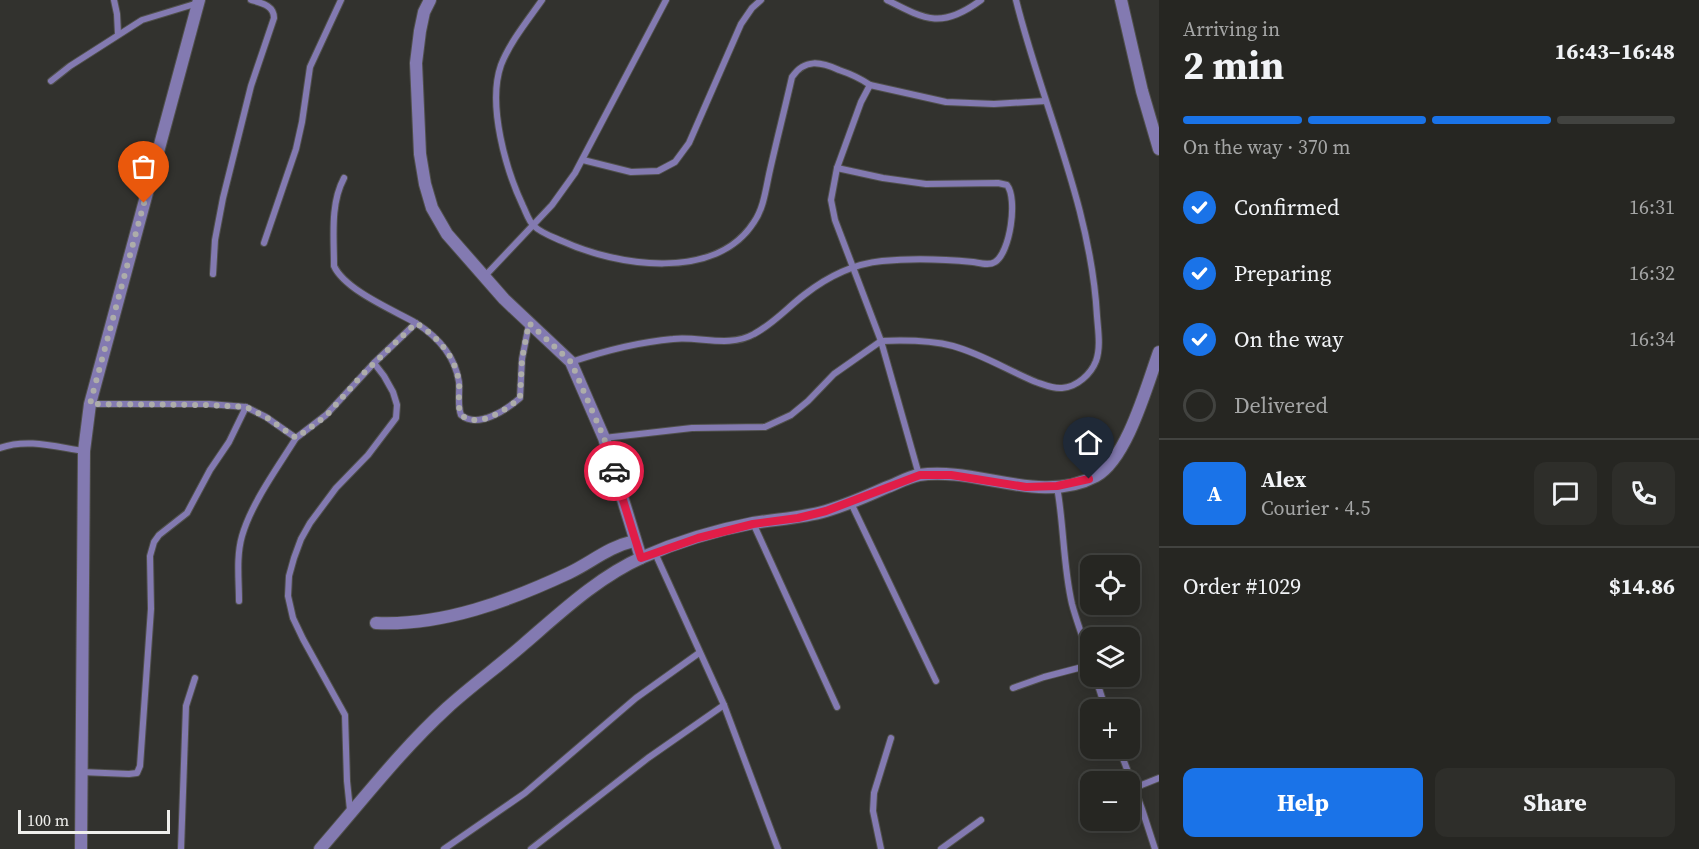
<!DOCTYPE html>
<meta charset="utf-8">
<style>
body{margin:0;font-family:"Source Serif 4",serif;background:#2e2e2a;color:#f1f3f6;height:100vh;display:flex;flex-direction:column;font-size:22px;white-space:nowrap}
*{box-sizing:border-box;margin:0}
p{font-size:20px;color:#a4a5a5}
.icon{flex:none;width:33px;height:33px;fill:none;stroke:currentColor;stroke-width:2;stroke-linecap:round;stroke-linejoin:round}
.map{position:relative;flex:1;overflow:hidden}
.sheet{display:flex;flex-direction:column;background:#262622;width:540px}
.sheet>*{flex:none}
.fabs{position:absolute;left:1080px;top:555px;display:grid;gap:12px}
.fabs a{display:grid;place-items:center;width:60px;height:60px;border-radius:12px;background:#262622;box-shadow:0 3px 15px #0003,0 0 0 2px #424340;font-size:30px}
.scale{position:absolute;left:18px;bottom:15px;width:152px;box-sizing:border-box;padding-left:6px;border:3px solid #efefec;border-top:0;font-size:16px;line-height:21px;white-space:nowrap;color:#efefec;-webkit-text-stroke:4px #32322e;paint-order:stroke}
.pin{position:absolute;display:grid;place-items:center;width:51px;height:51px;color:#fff;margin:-62px -26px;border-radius:50% 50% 50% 0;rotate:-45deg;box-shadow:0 0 6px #0007}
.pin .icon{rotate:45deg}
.courier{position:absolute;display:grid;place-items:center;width:60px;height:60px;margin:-30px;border:4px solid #e11d48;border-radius:50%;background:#fff;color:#222;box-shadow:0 2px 8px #0007}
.overview em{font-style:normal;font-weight:700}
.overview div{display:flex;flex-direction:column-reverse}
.overview{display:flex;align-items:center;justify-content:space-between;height:102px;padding:0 24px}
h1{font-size:39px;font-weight:700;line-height:45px}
.bar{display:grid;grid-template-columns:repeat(4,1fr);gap:9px 6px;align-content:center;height:72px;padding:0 24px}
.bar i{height:8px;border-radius:4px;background:#424340}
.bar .on{background:#1a73e8}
.bar p{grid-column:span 4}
.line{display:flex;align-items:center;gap:15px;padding:0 24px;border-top:2px solid #424340}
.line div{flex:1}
.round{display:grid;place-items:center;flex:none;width:63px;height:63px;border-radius:12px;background:#2e2e2a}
ol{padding:0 24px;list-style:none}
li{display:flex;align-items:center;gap:18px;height:66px}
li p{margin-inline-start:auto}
li .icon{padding:6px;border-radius:50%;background:#1a73e8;color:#fff;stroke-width:4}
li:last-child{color:#a4a5a5}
li i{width:33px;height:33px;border:3px solid #424340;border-radius:50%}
.button{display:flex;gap:12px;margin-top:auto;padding:12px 24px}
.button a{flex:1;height:69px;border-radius:12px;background:#1a73e8;color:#fff;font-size:24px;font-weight:700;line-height:69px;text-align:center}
.button a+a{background:#2e2e2a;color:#f1f3f6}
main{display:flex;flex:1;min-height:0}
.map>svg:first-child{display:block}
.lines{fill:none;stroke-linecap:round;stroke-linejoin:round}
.service-casing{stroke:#50504c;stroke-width:8}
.minor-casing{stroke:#50504c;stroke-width:14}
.service{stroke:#837ab1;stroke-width:6}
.minor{stroke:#837ab1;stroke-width:12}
.done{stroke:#adadaa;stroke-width:6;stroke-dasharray:0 10.8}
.route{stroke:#e11d48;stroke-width:8}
</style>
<main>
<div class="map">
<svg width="1159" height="849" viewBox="0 0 1159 849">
<rect width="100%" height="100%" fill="#32322e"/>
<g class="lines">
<defs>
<g id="service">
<polyline points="114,0 117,14 118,34"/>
<path d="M542,0C528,20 510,42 501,65C487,105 506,170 523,206C526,212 529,222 534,226C541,233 553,237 562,241C616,266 716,282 754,222C764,208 766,187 770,170C777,139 785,108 792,77C805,58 821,62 839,70C851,74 860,78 870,85L946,102L994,104L1045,101"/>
<path d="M887,0C926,20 942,29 981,0"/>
<polyline points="51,81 70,66 142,20 198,3"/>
<polyline points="583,160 631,172 658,171 675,162 689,143 741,24 752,8 761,0"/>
<path d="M837,168L831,200L835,220L881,341C905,340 930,340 953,346C982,354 1009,371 1036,382C1045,385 1054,389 1062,388C1077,387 1091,374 1096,361C1101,347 1098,330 1097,316C1091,206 1042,105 1016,0"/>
<path d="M344,178C330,204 334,237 334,266C345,290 393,310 416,323"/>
<polyline points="264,243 296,149 302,122 310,67 341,0"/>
<path d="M213,274L215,240L223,198L251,86L274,18C274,5 261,3 251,0"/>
<polyline points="484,277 552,205 575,173 666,0"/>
<path d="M571,362C604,351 639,342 673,339C700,336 729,348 754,334C773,324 787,308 804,295C827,277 852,264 882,261C912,258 943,259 973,262C980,263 989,266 995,262C1010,253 1018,199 1007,185L998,183L926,184L883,178L837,168L861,102L870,85"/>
<polyline points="90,404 209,404 246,407 266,417 296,438 326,415 374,363"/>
<polyline points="604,438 692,428 765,427 791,415 808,401 834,374 881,341 919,475"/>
<path d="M0,448C27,438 56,447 84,451"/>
<path d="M1057,487C1064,525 1063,566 1072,604C1077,623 1085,642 1090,662"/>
<polyline points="851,503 936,681"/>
<polyline points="753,523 837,707"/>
<polyline points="655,553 724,705 778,849"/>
<path d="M239,601C239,580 236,557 242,536C252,502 278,467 296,438"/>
<polyline points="1095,676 1106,710"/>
<polyline points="1013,688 1044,677 1090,665"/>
<polyline points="1119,748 1142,809 1155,849"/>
<polyline points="81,772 129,774 137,773 140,766 151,609 150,556 154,542 159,535 187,513 210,470 229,442 246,407"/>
<polyline points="1134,788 1159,778"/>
<path d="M350,810L347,781L345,715L303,639L293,618L288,596L289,576L294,558L301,539L310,523L336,488L368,455L396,418L397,405L393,392L384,376L374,363L416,323C438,337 455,356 459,382C460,393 457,404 461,415C478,429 506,410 520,398L522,359L529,324"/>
<polyline points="181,849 186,706 195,678"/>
<polyline points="444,849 525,793 636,698 699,653"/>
<polyline points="531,849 648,758 724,705"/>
<polyline points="881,849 873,811 874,793 891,738"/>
<polyline points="941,849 981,820"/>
</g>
<g id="minor">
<polyline points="430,0 424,12 420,31 416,63 420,154 425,184 432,208 447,234 504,299 571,362 604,438 641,558"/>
<polyline points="1121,0 1142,91 1159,149"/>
<path d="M376,623C443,626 509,601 569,573C592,562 608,547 634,541"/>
<polyline points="81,849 84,451 90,404 199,0"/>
<path d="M320,849C362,801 400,751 447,708C471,686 499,666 524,644C560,613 598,577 643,557C677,542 717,530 753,523C778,519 802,518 826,511C846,505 865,497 885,488C896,484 908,477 919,475C976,466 1040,506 1096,476C1127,459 1147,385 1159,352"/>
</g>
</defs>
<!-- service casing -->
<use href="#service" class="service-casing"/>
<!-- minor casing -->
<use href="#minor" class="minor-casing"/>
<!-- service -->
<use href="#service" class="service"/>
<!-- minor -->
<use href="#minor" class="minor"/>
</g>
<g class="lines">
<!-- done -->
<path class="done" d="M144,203L90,404L209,405L246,407L266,417L296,438L326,416L363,374L416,323C438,337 455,356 459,382C460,393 457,405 461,415C479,429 506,410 520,398L522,359L529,323L571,362L604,438L614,471"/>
<!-- route -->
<polyline class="route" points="614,471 641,558 698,538 753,524 798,518 826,511 920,475 951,475 1026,487 1057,486 1089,479"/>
</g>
</svg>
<div class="fabs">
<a><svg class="icon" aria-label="locate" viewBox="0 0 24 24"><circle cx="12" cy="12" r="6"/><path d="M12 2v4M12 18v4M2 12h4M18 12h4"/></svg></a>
<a><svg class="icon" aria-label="layers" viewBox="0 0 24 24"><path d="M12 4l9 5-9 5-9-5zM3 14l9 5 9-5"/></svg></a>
<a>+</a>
<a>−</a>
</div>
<div class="scale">100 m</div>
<div class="pin" style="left:144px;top:203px;background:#ea580c"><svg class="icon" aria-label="bag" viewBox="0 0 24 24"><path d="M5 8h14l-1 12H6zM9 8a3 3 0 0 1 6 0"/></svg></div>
<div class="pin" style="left:1089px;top:479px;background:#1f2937"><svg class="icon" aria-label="home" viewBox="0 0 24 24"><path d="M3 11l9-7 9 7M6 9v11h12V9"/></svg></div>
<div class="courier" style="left:614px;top:471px"><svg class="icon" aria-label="car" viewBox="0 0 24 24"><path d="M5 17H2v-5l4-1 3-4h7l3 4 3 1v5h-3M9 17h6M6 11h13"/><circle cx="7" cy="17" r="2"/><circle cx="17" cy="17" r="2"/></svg></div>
</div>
<section class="sheet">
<div class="overview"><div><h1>2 min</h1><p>Arriving in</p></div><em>16:43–16:48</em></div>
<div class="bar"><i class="on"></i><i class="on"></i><i class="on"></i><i></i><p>On the way · 370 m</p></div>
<ol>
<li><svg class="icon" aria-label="check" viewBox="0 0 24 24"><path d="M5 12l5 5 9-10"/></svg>Confirmed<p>16:31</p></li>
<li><svg class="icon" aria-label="check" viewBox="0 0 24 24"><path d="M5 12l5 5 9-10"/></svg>Preparing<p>16:32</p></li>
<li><svg class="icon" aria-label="check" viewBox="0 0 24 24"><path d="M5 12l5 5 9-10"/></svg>On the way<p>16:34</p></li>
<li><i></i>Delivered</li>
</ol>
<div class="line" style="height:108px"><b class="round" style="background:#1a73e8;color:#fff">A</b><div><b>Alex</b><p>Courier · 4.5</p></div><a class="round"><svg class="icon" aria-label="chat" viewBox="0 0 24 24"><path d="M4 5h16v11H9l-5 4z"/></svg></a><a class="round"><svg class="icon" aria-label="phone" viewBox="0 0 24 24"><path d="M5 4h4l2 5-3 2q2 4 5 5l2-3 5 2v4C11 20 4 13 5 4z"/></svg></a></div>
<div class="line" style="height:78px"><div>Order #1029</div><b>$14.86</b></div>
<div class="button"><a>Help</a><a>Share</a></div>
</section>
</main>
